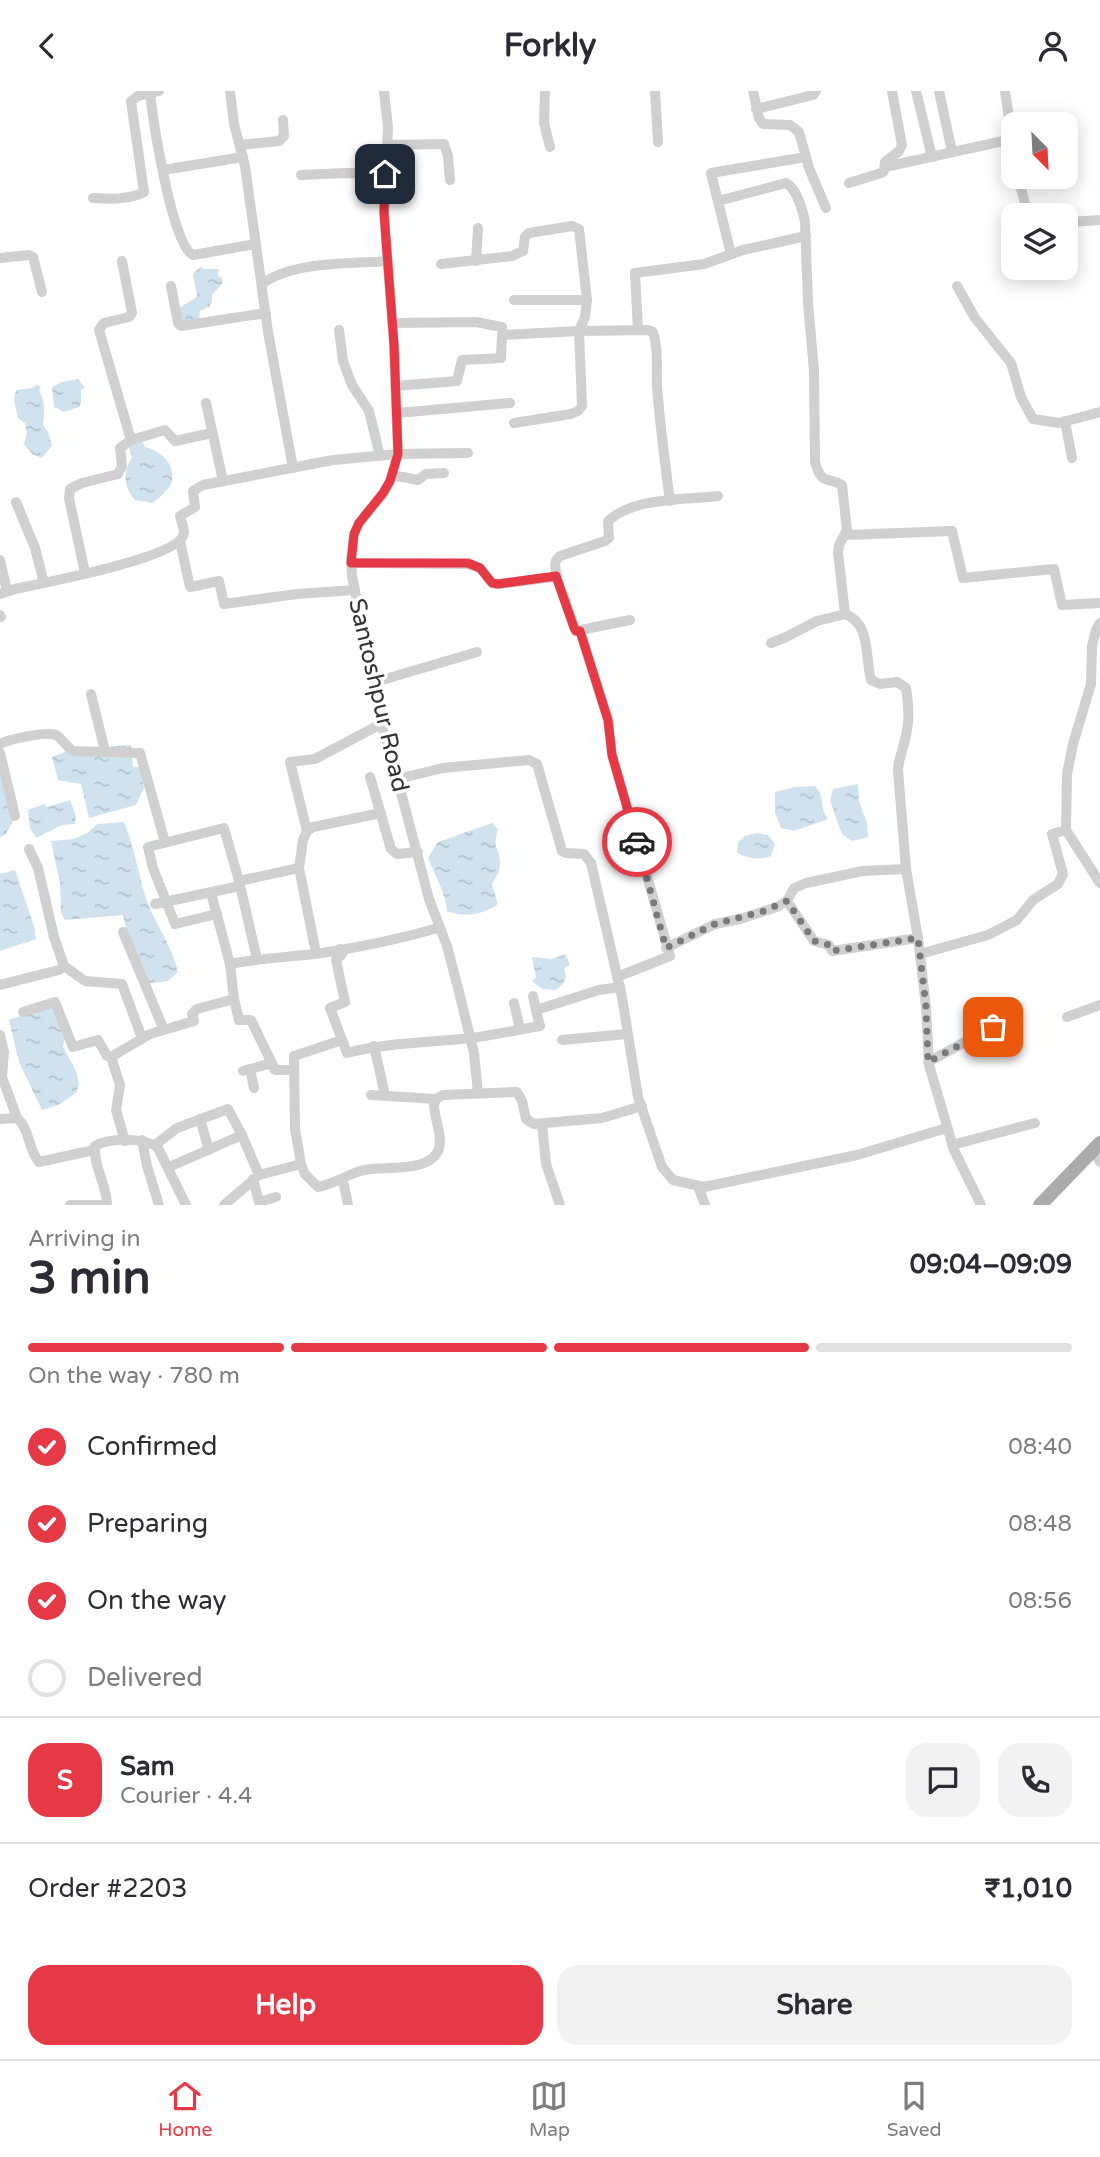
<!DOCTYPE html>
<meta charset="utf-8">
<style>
body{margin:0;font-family:"Varela Round",sans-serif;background:#f2f2f3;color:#2b2b33;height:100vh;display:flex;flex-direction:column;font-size:26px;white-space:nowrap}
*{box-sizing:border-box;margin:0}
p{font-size:23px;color:#7c7c81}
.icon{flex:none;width:38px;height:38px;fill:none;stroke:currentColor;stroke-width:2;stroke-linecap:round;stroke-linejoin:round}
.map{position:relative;height:1114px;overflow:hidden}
.panel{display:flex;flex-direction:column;background:#fff;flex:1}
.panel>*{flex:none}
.needle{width:46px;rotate:156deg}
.fabs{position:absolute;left:1001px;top:21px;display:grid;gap:14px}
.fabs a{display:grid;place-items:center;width:77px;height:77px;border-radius:14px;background:#fff;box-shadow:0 4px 18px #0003;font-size:35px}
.pin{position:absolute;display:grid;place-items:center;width:60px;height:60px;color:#fff;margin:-30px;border-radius:14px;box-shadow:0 4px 10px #0006}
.courier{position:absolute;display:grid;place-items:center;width:70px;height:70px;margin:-35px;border:5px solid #e63946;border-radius:50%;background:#fff;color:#222;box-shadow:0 2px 9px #0007}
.summary em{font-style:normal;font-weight:800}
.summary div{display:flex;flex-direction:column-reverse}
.summary{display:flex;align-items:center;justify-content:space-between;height:119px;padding:0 28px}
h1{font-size:46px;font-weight:800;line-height:52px}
.bar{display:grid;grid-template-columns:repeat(4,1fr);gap:10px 7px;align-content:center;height:84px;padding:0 28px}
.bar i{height:9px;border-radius:5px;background:#e1e1e2}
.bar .current{background:#e63946}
.bar p{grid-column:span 4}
.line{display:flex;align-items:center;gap:18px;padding:0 28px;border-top:2px solid #e1e1e2}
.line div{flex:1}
.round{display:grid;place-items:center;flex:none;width:74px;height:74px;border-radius:21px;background:#f2f2f3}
ol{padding:0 28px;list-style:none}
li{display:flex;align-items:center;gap:21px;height:77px}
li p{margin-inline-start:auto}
li .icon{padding:7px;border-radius:50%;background:#e63946;color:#fff;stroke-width:4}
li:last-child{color:#7c7c81}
li i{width:38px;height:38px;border:4px solid #e1e1e2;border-radius:50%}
.primary-button{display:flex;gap:14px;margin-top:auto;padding:14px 28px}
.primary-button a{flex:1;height:80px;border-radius:21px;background:#e63946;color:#fff;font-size:28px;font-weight:800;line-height:80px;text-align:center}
.primary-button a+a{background:#f2f2f3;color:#2b2b33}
header{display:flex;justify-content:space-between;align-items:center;height:91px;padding:0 28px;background:#fff;font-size:32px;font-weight:800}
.tabs{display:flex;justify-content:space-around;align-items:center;height:98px;border-top:2px solid #e1e1e2;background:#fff;font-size:19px;color:#7c7c81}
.tabs a{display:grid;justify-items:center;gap:4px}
.tabs .current{color:#e63946}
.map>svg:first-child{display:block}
.water{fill:url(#water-ripples)}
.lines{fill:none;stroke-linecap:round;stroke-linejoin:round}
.minor{stroke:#d0d0d0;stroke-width:10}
.major{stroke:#ababab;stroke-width:14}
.done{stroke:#7a7a7a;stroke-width:7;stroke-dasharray:0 12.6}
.route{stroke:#e63946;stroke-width:9}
.labels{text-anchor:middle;stroke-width:7;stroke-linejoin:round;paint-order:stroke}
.street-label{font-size:24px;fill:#333;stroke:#fff}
</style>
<header><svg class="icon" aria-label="back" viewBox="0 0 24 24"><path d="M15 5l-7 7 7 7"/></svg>Forkly<svg class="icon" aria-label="person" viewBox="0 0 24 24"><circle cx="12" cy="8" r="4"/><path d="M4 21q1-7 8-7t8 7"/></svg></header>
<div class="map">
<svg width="1100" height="1114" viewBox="0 0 1100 1114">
<defs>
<pattern id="water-ripples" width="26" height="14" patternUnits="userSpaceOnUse" patternTransform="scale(1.75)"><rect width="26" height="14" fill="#cfe2ee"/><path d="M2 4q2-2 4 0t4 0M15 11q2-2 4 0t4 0" fill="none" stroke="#b2c2cd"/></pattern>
</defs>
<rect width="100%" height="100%" fill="#fff"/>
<!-- water -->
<g class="water">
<polygon points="200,176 205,178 219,178 218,185 222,187 222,193 212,204 212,211 209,216 200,220 199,229 193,232 181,229 179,217 197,206 193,183"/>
<polygon points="78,288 85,297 81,299 81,312 79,316 64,321 54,316 52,296 62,291"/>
<path d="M36,294L41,295L39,299C45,311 45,321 43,334L48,341L52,355L42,367L32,363L24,353L27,343L25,332L18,327L14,309L16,299L32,297Z"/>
<path d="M142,350L145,356C159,359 176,373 172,390C171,397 159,407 153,412L135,409C124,396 122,382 132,367L128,354Z"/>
<polygon points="131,654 133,676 140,676 144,697 136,714 89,727 81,693 58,689 52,666 72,658"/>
<polygon points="0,673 14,729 5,744 0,746"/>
<polygon points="858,693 859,710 867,732 868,746 852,750 842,743 830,710 833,698"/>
<path d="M815,695C826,707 818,713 828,728L794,740L781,737L775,722V701L795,696Z"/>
<polygon points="70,709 76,725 75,733 62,734 36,747 30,737 28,719 44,713 47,716"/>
<path d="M124,731C135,757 138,784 147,810C156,834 172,855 178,881L168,890L146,893L132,863L123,824L65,829L61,822L60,792L51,750L74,748L89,741L97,733Z"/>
<path d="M492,732L498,738C492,759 499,754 500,771C501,779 496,786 492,793L498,813C482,824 466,827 447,820C445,799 435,786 428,767L438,751Z"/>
<path d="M757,742L768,744L775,753L771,765C759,770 748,767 737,762L738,751L745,745Z"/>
<polygon points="15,779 34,835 36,848 0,860 0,783"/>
<path d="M566,863L570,874L564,877C568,888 565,893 555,899L542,898L532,890L536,886L532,866L551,868Z"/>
<polygon points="51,914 65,946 63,956 76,980 79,993 76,1002 58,1014 42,1019 19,971 9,929"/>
</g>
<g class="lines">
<!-- minor -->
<g class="minor">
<polyline points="230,0 234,33 245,75 268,241 293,377"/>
<polyline points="384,0 388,36 384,122 394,254 398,363 390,390 384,402 359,432 354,443 351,468 352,485 381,633 392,667 429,808 447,855 459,901 474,962 478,1002"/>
<polyline points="545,0 544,32 550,56"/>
<polyline points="655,0 658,51"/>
<polyline points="753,0 759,27 763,33 790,34 799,41 809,77 826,117"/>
<polyline points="916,0 932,66"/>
<polyline points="939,0 952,61"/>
<polyline points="1005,0 1013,53"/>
<path d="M150,2C153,29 172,155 193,164L256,153"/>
<polyline points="756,18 813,4 816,0"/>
<polyline points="240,54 279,50 284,45 283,29"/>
<polyline points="388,54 444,53 448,65 450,89"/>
<polyline points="885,76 1012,48"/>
<polyline points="163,79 243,66"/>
<polyline points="301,84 346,82 385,83"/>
<polyline points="1018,86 1028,124"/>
<polyline points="849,92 881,82 884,80 885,71 899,60 902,54 892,0"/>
<path d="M93,107C109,108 129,109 144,101L131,10L138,5L159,0"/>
<path d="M718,110L786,92C797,98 802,118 805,130L808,212L814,280L815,371C822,395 826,385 842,394L847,439L839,454L838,461L845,523"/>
<polyline points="1070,131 1100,129"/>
<polyline points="731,163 711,82 806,66"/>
<polyline points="0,167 29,164 33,166 42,201"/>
<polyline points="122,170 132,222 129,226 104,232 99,239 131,349"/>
<polyline points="476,170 478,137"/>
<polyline points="441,173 512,165 523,160 525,146 529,142 572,135 579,138 587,209 585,226 579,240 582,315 578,320 571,323 514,332"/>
<path d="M262,193C292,170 351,173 388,170"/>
<polyline points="171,195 178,232 181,235 266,222"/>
<polyline points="957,195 975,227 1011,272 1021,306 1033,328 1059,332 1100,321"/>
<polyline points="514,209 587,209"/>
<polyline points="392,232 476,231 502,236"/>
<polyline points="339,239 343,270 352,294 369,320 380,365"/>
<polyline points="638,239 635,182 704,173 743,159 806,145"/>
<path d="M395,295L457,290L462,269L501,267L502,244L579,240L648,239L653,241C659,260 656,277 657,296C660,334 665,372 670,410"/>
<polyline points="206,312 223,390"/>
<polyline points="397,322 510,312"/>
<polyline points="1065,330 1072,367"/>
<polyline points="392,384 418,389 426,383 444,382"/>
<polyline points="16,411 35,457 44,492"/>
<polyline points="846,444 952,440 963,487 1054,478 1062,514 1100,512"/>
<polyline points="180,450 190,496 219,490 224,513 297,503 355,499"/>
<polyline points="0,469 7,500"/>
<path d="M351,472L468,473L480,477L492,492L498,493L555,486L557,484C555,476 553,470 560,465L605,450L609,447L608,430C635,406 684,409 718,405"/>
<polyline points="85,482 69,407 70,398 82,392 118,383 122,375 120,357 131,349 165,339 175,350 212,342"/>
<polyline points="556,485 576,540 630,529"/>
<path d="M0,503L15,498C43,492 173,468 183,445C186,439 181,431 180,425L195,416L193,400L203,394L333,369L398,363L468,362"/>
<polyline points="0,524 1,526"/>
<polyline points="1100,532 1096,539 1092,555 1091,593 1073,653 1067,683 1066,739 1100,792"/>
<polyline points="580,540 608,629 612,664 670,865 617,886"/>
<path d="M771,552L784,547L817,530L845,523C871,532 865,567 871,589L880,593L897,591L906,597C908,610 910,625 907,639C905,653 899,665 898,679L906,778L918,847L926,916L929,974L954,1059L981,1114"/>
<polyline points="372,592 477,561"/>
<polyline points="91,603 105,660"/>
<path d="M0,653C10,648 46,640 56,644C63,648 66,656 73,660L140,662L165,751"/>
<polyline points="0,662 15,725"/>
<polyline points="370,686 391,758 397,763 418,761"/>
<polyline points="398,688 443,677 529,669 537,673 562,760 566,762 584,763 591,772 622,906 638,1006 662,1076 673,1089 704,1096 857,1064 947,1037"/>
<polyline points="307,740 290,671 315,668 381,633"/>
<polyline points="239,790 299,777"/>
<polyline points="787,810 814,850 829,854 832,860 918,847"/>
<polyline points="155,813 240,795"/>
<polyline points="217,823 175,833 153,777 148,756 224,737 239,790 257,868"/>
<polyline points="123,841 164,939"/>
<polyline points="666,857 715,833 740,828 777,816 787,810 794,797 806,792 863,780 906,778"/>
<path d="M340,858L342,863L336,869L345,911L330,917L347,962C391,951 427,952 471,947C494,944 517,939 540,935L536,919L599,899L620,896"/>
<polyline points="316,862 299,777 303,749 307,740 313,736 381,722"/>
<polyline points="920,863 988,844 1017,829 1033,809 1058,793 1063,783 1052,743 1066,739"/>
<path d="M230,873C260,867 291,866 322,862C361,856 400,848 438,837"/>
<polyline points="64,875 85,890 122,893 142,947"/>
<polyline points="0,894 59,879 64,875 54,846 38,777 29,758"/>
<polyline points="533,905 536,919"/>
<polyline points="234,908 239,929 251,929 275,979 294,979"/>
<polyline points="514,912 520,938"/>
<polyline points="23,921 55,911 73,956 98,949 107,965 111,966 120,994 116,1019 125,1050"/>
<polyline points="1067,926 1100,914"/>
<polyline points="0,944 4,961 2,986 17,1027"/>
<polyline points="562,949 627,943"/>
<polyline points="374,955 385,1004"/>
<polyline points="111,966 150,943 194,930 192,923 197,918 234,908 230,873 211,802"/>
<polyline points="928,971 993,936"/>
<polyline points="250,978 254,997"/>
<polyline points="243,980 272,972"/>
<polyline points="371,1004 436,1008"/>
<path d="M0,1028L17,1027C30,1038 28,1059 39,1071L94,1059"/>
<polyline points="200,1028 209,1059"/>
<polyline points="542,1033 546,1073 560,1114"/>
<polyline points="142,1049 147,1075 159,1114"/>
<polyline points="155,1054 177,1037 228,1018 242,1044"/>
<polyline points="952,1054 1035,1032"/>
<polyline points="1094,1059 1100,1071"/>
<polyline points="301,1073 295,1038 294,965 342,949"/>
<polyline points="169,1076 242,1044 259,1084"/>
<polyline points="253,1088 259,1111 276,1106"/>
<polyline points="341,1089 344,1094 348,1114"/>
<polyline points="698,1095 705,1114"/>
<polyline points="70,1114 105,1114"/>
<path d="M107,1114C107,1094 93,1075 95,1055C109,1047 145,1046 158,1057L186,1114"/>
<path d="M224,1114L259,1084L301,1073L305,1083L318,1096C334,1093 348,1083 364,1079C383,1075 426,1081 437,1062C445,1049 434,1028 434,1014L436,1008L443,1004L517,1001L522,1010L526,1028L534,1033L602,1027L642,1015"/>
</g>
<!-- major -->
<polyline class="major" points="1040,1114 1100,1052"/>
</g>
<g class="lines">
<!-- done -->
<polyline class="done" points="637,751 666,857 715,833 764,820 787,810 814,850 829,854 832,860 918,847 926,916 928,971 993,936"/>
<!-- route -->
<polyline class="route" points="385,83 384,122 394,254 398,363 390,390 383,402 359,432 354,443 351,472 468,472 480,477 492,492 498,493 556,485 574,537 576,540 580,540 608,629 612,664 637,751"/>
</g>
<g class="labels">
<!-- street labels -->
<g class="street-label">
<text transform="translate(379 604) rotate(77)" y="8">Santoshpur Road</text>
</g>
</g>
</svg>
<div class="fabs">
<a><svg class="needle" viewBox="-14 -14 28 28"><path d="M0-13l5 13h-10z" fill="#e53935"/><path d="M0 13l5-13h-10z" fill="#7c7c81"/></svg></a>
<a><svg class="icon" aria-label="layers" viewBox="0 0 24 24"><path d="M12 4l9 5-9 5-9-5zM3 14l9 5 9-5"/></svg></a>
</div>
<div class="pin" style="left:993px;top:936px;background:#ea580c"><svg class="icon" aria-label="bag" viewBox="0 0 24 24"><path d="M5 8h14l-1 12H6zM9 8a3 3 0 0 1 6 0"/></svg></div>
<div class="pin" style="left:385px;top:83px;background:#1f2937"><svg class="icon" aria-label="home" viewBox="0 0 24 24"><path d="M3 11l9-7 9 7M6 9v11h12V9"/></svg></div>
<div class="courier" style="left:637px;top:751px"><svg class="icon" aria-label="car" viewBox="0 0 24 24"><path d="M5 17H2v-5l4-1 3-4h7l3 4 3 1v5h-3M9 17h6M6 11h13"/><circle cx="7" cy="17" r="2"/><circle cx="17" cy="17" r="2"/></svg></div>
</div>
<section class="panel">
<div class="summary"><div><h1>3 min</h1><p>Arriving in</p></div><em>09:04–09:09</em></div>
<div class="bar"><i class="current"></i><i class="current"></i><i class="current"></i><i></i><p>On the way · 780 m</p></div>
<ol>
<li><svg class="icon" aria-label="check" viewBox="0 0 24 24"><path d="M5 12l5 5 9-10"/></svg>Confirmed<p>08:40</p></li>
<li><svg class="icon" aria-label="check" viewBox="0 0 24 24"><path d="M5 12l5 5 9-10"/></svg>Preparing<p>08:48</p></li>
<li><svg class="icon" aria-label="check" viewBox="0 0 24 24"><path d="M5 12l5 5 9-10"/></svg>On the way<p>08:56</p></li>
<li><i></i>Delivered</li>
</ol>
<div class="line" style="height:126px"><b class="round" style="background:#e63946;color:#fff">S</b><div><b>Sam</b><p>Courier · 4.4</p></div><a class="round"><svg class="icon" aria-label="chat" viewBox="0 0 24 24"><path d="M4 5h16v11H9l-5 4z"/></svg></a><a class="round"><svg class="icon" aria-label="phone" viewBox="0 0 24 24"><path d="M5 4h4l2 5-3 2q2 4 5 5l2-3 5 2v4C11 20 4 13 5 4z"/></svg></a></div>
<div class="line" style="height:91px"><div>Order #2203</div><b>₹1,010</b></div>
<div class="primary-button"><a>Help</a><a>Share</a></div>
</section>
<nav class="tabs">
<a class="current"><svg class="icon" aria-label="home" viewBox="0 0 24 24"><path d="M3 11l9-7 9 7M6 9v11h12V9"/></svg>Home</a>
<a><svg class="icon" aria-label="map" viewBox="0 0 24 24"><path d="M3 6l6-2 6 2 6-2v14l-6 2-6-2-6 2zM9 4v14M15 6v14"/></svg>Map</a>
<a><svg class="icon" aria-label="saved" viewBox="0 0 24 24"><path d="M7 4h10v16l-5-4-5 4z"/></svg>Saved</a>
</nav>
